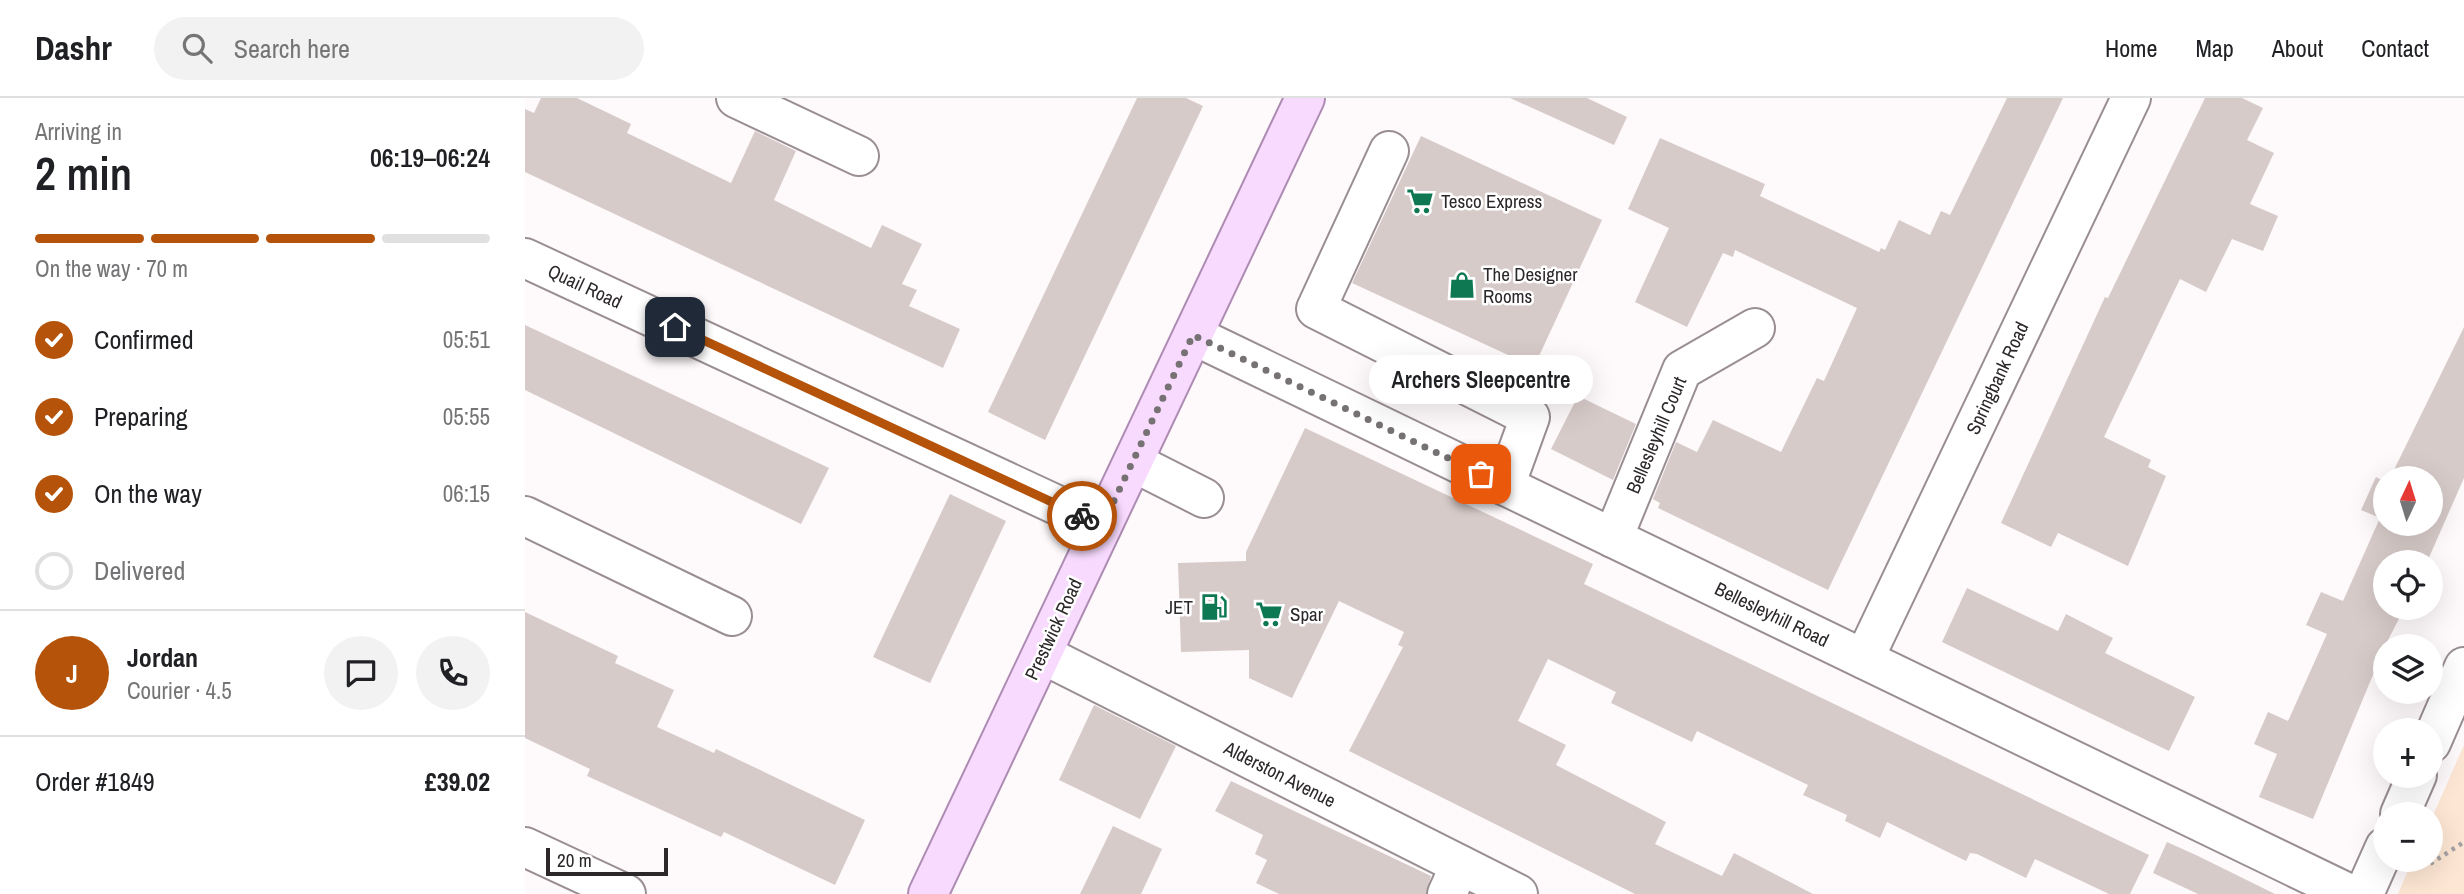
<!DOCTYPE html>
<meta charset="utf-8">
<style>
body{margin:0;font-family:"Archivo Narrow",sans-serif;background:#f2f2f2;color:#202124;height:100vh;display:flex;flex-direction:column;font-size:26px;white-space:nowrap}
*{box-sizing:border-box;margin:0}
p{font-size:23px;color:#757577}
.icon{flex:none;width:38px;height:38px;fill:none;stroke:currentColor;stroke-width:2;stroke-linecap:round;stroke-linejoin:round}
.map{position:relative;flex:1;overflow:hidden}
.details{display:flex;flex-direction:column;background:#fff;width:525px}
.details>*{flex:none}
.needle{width:46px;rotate:4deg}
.tools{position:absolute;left:1848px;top:368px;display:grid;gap:14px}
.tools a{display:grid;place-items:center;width:70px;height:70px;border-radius:50%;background:#fff;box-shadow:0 7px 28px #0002;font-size:35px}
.scale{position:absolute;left:21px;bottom:18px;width:122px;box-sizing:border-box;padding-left:7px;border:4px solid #2c2829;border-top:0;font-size:19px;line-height:24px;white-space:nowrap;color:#2c2829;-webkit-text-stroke:5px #fff;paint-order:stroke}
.pin{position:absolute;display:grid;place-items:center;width:60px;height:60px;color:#fff;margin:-30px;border-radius:14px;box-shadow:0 4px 10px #0006}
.courier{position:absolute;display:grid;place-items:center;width:70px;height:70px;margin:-35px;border:5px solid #b45309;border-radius:50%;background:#fff;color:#222;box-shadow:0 2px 9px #0007}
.bubble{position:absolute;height:49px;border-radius:24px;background:#fff;box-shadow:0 7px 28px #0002;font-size:23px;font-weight:600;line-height:49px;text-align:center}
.headline em{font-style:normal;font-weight:600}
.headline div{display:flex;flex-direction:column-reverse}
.headline{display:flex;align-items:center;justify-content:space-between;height:119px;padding:0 35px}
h1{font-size:46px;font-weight:600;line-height:52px}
.bar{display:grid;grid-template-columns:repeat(4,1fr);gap:10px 7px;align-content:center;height:84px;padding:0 35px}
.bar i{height:9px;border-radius:5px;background:#e0e0e0}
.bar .selected{background:#b45309}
.bar p{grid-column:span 4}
.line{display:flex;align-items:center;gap:18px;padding:0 35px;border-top:2px solid #e0e0e0}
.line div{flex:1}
.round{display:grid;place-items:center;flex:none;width:74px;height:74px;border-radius:37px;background:#f2f2f2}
ol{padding:0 35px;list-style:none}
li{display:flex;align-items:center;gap:21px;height:77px}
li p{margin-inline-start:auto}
li .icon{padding:7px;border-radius:50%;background:#b45309;color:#fff;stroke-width:4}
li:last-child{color:#757577}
li i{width:38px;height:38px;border:4px solid #e0e0e0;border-radius:50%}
header{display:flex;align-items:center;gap:42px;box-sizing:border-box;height:98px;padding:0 35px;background:#fff;border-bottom:2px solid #e0e0e0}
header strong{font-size:33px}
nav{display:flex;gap:38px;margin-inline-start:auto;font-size:24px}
.search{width:490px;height:63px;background:#f2f2f2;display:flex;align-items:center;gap:18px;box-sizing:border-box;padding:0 24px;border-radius:38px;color:#757577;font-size:26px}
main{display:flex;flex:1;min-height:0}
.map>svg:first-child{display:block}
.green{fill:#fde6d3}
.building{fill:#d7cbc9}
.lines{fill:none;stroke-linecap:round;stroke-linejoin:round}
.minor-casing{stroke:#998e92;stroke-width:42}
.major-casing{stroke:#ae8bb3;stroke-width:42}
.path{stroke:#a7a2a4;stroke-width:4.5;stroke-dasharray:3.5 5;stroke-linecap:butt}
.minor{stroke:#fff;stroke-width:38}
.major{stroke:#f8dafe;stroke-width:38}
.done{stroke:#767172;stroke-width:7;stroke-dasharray:0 12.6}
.route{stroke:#b45309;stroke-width:9}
.labels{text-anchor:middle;stroke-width:5;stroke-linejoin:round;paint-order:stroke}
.poi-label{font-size:19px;fill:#2c2829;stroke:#fff;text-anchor:start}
.street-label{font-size:19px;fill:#2c2829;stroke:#fff}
</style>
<header>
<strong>Dashr</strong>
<div class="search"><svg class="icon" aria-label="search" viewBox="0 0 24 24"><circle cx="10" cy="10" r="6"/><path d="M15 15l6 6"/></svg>Search here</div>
<nav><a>Home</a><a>Map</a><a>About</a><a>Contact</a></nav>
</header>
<main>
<section class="details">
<div class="headline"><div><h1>2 min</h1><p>Arriving in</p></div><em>06:19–06:24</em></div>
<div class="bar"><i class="selected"></i><i class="selected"></i><i class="selected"></i><i></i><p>On the way · 70 m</p></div>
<ol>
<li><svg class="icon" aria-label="check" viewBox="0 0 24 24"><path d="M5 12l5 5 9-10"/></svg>Confirmed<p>05:51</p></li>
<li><svg class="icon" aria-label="check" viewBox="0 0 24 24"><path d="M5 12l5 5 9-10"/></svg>Preparing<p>05:55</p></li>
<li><svg class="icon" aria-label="check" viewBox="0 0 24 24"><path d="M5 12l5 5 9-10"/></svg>On the way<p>06:15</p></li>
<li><i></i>Delivered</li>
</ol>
<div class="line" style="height:126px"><b class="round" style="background:#b45309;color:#fff">J</b><div><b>Jordan</b><p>Courier · 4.5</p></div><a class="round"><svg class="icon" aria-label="chat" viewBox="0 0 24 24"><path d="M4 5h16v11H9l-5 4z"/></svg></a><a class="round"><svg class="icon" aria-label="phone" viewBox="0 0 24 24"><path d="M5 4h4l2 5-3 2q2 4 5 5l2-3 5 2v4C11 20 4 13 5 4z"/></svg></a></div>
<div class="line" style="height:91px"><div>Order #1849</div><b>£39.02</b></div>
</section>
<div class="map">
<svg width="1939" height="796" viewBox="0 0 1939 796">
<rect width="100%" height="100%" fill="#fef9fb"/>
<!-- green -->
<polygon class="green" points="1939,647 1939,796 1873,796 1888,761 1906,761 1906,722"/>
<!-- building -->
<g class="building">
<polygon points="16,0 52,0 106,26 102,35 206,85 230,33 271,53 249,102 346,150 357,127 397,146 377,186 392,192 384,208 435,231 418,270 0,74 0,11 9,15"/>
<polygon points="612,0 661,0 678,8 520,342 463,314"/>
<polygon points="985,0 1062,0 1102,19 1089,47"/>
<polygon points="1482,0 1538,0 1303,492 1133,410 1135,405 1128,401 1151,344 1172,354 1188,322 1256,354 1292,280 1299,283 1332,210 1210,152 1208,159 1198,155 1162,229 1110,204 1144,130 1103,111 1135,40 1240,86 1235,98 1354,154 1356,150 1360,152 1374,122 1405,137 1416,113 1425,117"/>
<polygon points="1680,0 1717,0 1738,10 1722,42 1749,55 1725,106 1753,118 1738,153 1707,141 1681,194 1655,181 1579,339 1626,362 1623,369 1641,378 1603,468 1533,435 1526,449 1476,425 1580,199 1583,200"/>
<polygon points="896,38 1077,122 1009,269 827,185"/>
<polygon points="0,227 304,370 276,426 0,292"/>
<polygon points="1939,229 1939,380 1902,464 1860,464 1860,509 1880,509 1860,548 1788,721 1734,699 1752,656 1729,646 1743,614 1763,623 1802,536 1781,527 1796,494 1818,503 1855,420 1836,412 1851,379 1860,384 1860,425 1906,425 1906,380 1865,380"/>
<polygon points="1053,298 1111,326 1088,382 1026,351"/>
<polygon points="780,330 1068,466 1059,486 1624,757 1605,796 1584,796 1510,761 1501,780 1452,756 1445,755 1441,763 1362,724 1355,740 1320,723 1322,717 1278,697 1283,687 1172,633 1167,644 1086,605 1091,594 1023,561 993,623 1041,647 1031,667 1141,724 1130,746 1197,778 1209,755 1288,796 1110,796 824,653 878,549 873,547 879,534 814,503 767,600 724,580 724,552 656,554 653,465 721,463 721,454"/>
<polygon points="425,396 481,423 405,585 348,559"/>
<polygon points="1442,490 1533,533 1541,516 1588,540 1580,555 1670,599 1644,653 1417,544"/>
<polygon points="0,514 93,558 90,565 149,592 132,629 189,655 191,651 340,722 310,787 199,734 196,739 62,678 65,671 0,640"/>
<polygon points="569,607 651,648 615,721 534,682"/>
<polygon points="706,683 906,778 901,796 754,796 731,785 742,762 730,756 738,737 690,713"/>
<polygon points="588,728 637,751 616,796 555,796"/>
<polygon points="1642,744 1673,758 1750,796 1673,796 1628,775"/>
</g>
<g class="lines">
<defs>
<g id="minor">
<polyline points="211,0 334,58"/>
<polyline points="864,53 791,211 1005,319 980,388"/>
<polyline points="0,160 577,428"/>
<polyline points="668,237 1825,796"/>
<polyline points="608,364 679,400"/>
<polyline points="0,418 207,518"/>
<polyline points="1088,440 1157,272 1230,230"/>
<polyline points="517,556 993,796"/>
<polyline points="1339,561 1606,0"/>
<polyline points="1906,645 1939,569"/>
<polyline points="1875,716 1892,677"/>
<polyline points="0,749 101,796"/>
<polyline points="922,796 935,767"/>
<polyline points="1839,796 1860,749"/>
</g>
<polyline id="major" points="403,796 780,0"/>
</defs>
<!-- minor casing -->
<use href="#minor" class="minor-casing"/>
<!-- major casing -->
<use href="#major" class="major-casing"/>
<!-- path -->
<polyline class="path" points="1898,762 1905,766 1939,744"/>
<!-- minor -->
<use href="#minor" class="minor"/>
<!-- major -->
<use href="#major" class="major"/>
</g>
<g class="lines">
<!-- done -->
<polyline class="done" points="557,418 577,428 668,237 956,376"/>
<!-- route -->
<polyline class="route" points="150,229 557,418"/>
</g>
<!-- icons -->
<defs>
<symbol id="supermarket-bare" viewBox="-9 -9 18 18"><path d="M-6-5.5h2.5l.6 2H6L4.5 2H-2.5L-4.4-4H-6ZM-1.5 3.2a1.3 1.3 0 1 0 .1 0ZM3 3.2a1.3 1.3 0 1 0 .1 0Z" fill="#0d7852" stroke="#fff" stroke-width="2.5" paint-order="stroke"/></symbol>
<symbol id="shop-bare" viewBox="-9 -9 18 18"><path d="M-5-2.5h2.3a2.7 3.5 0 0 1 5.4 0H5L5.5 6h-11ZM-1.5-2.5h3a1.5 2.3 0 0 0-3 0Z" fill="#0d7852" stroke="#fff" stroke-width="2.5" paint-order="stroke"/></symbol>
<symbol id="fuel-bare" viewBox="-9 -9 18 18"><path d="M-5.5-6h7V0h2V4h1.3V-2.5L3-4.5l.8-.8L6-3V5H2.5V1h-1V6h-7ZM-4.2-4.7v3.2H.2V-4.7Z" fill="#0d7852" stroke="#fff" stroke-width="2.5" paint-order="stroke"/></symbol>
</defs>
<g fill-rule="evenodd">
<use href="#supermarket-bare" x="876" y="84" width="38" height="38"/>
<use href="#shop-bare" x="918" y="168" width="38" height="38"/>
<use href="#fuel-bare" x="670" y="490" width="38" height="38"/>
<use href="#supermarket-bare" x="725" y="497" width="38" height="38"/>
</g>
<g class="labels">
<!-- poi labels -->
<g class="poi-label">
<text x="916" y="110">Tesco Express</text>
<text x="958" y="183">The Designer<tspan x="958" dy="22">Rooms</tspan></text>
<text x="668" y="516" text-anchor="end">JET</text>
<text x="765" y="523">Spar</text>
</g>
<!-- street labels -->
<g class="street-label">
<text transform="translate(60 188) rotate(25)" y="7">Quail Road</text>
<text transform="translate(1472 280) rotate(-65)" y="7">Springbank Road</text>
<text transform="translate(1131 337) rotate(-67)" y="7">Bellesleyhill Court</text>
<text transform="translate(1247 516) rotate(26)" y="7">Bellesleyhill Road</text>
<text transform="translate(528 531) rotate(-65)" y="7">Prestwick Road</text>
<text transform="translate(755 676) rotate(27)" y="7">Alderston Avenue</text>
</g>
</g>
</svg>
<div class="tools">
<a><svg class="needle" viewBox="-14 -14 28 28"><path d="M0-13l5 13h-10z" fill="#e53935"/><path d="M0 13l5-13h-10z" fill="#757577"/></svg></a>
<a><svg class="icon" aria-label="locate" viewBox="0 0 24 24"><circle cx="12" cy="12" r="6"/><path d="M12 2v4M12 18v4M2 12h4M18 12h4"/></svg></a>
<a><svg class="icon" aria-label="layers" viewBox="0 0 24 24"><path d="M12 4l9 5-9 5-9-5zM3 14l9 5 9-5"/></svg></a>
<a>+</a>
<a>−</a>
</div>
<div class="scale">20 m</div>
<div class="pin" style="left:956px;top:376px;background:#ea580c"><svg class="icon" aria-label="bag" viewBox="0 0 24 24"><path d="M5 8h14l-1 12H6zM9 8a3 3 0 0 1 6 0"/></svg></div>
<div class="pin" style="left:150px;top:229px;background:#1f2937"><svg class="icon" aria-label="home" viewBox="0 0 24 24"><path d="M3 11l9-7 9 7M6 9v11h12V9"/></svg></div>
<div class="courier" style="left:557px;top:418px"><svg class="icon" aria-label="bike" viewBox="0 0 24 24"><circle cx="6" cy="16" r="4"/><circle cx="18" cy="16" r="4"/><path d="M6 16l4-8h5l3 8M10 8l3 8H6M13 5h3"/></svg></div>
<div class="bubble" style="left:844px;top:257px;width:224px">Archers Sleepcentre</div>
</div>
</main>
